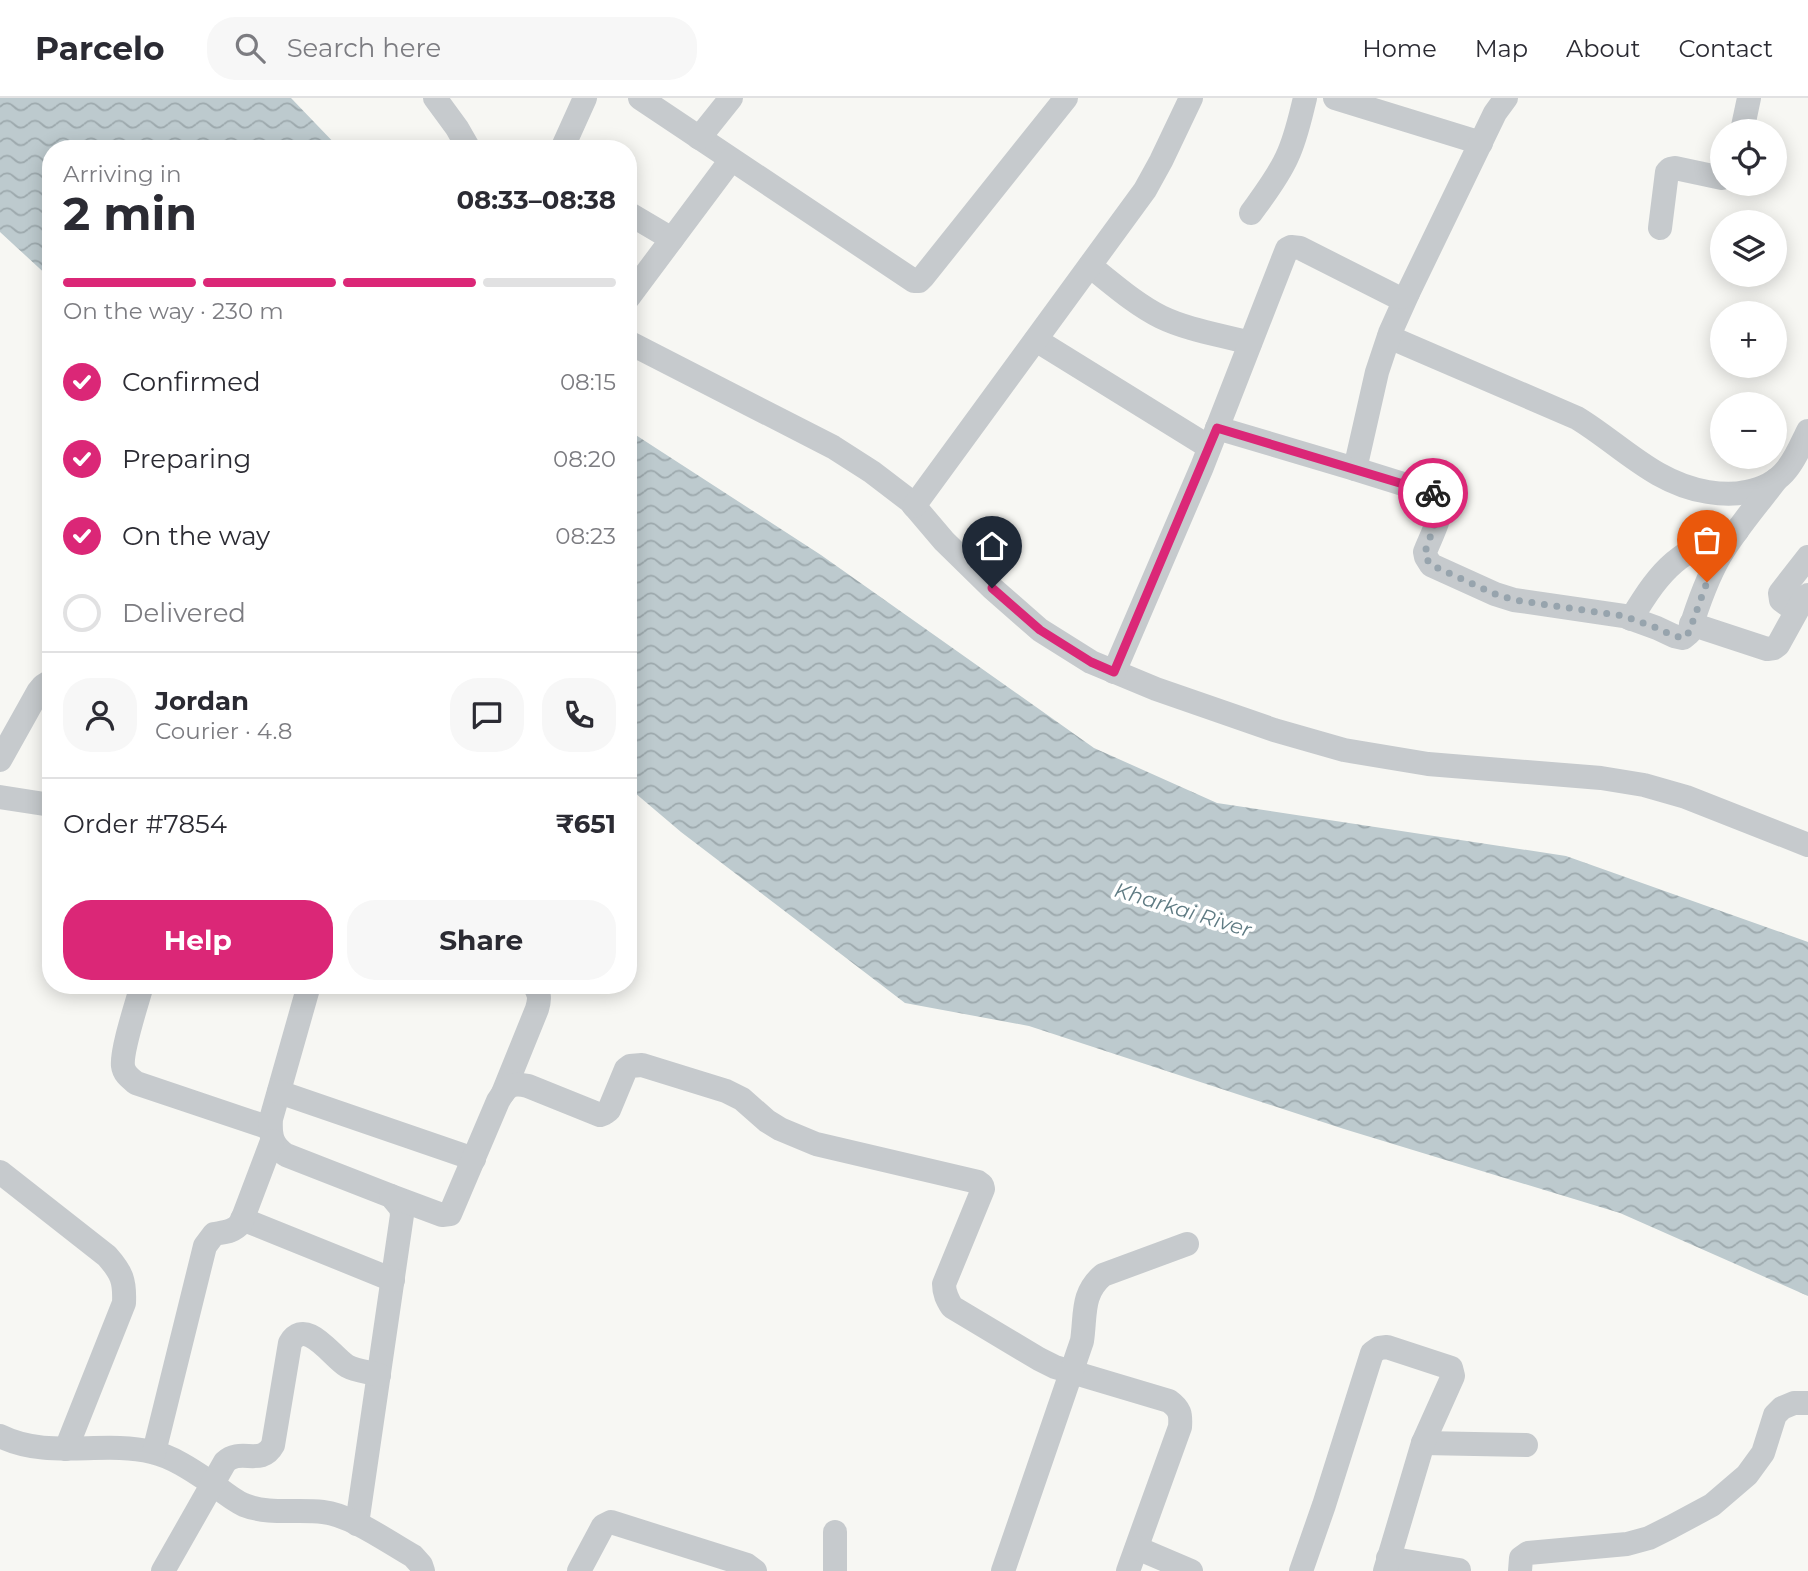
<!DOCTYPE html>
<meta charset="utf-8">
<style>
body{margin:0;font-family:Montserrat,sans-serif;background:#f7f7f7;color:#2b2b33;height:100vh;display:flex;flex-direction:column;font-size:26px;white-space:nowrap}
*{box-sizing:border-box;margin:0}
p{font-size:23px;color:#7c7c81}
.icon{flex:none;width:38px;height:38px;fill:none;stroke:currentColor;stroke-width:2;stroke-linecap:round;stroke-linejoin:round}
.map{position:relative;flex:1;overflow:hidden}
.details{position:absolute;left:42px;top:42px;width:595px;height:854px;display:flex;flex-direction:column;background:#fff;border-radius:28px;box-shadow:0 4px 18px #0003}
.details>*{flex:none}
.controls{position:absolute;left:1710px;top:21px;display:grid;gap:14px}
.controls a{display:grid;place-items:center;width:77px;height:77px;border-radius:50%;background:#fff;box-shadow:0 4px 18px #0003;font-size:35px}
.pin{position:absolute;display:grid;place-items:center;width:60px;height:60px;color:#fff;margin:-72px -30px;border-radius:50% 50% 50% 0;rotate:-45deg;box-shadow:0 0 7px #0007}
.pin .icon{rotate:45deg}
.courier{position:absolute;display:grid;place-items:center;width:70px;height:70px;margin:-35px;border:5px solid #db2777;border-radius:50%;background:#fff;color:#222;box-shadow:0 2px 9px #0007}
.summary em{font-style:normal;font-weight:700}
.summary div{display:flex;flex-direction:column-reverse}
.summary{display:flex;align-items:center;justify-content:space-between;height:119px;padding:0 21px}
h1{font-size:46px;font-weight:700;line-height:52px}
.bar{display:grid;grid-template-columns:repeat(4,1fr);gap:10px 7px;align-content:center;height:84px;padding:0 21px}
.bar i{height:9px;border-radius:5px;background:#e1e1e2}
.bar .current{background:#db2777}
.bar p{grid-column:span 4}
.line{display:flex;align-items:center;gap:18px;padding:0 21px;border-top:2px solid #e1e1e2}
.line div{flex:1}
.round{display:grid;place-items:center;flex:none;width:74px;height:74px;border-radius:28px;background:#f7f7f7}
ol{padding:0 21px;list-style:none}
li{display:flex;align-items:center;gap:21px;height:77px}
li p{margin-inline-start:auto}
li .icon{padding:7px;border-radius:50%;background:#db2777;color:#fff;stroke-width:4}
li:last-child{color:#7c7c81}
li i{width:38px;height:38px;border:4px solid #e1e1e2;border-radius:50%}
.button{display:flex;gap:14px;margin-top:auto;padding:14px 21px}
.button a{flex:1;height:80px;border-radius:28px;background:#db2777;color:#fff;font-size:28px;font-weight:700;line-height:80px;text-align:center}
.button a+a{background:#f7f7f7;color:#2b2b33}
header{display:flex;align-items:center;gap:42px;box-sizing:border-box;height:98px;padding:0 35px;background:#fff;border-bottom:2px solid #e1e1e2}
header strong{font-size:33px}
nav{display:flex;gap:38px;margin-inline-start:auto;font-size:24px}
.search{width:490px;height:63px;background:#f7f7f7;display:flex;align-items:center;gap:18px;box-sizing:border-box;padding:0 24px;border-radius:28px;color:#7c7c81;font-size:26px}
.map>svg:first-child{display:block}
.water{fill:url(#water-waves)}
.lines{fill:none;stroke-linecap:round;stroke-linejoin:round}
.minor{stroke:#c6cacd;stroke-width:24}
.done{stroke:#97a4ad;stroke-width:7;stroke-dasharray:0 12.6}
.route{stroke:#db2777;stroke-width:9}
.labels{text-anchor:middle;stroke-width:7;stroke-linejoin:round;paint-order:stroke}
.water-label{font-size:21px;font-style:italic;fill:#5f7b83;stroke:#fff}
</style>
<header>
<strong>Parcelo</strong>
<div class="search"><svg class="icon" aria-label="search" viewBox="0 0 24 24"><circle cx="10" cy="10" r="6"/><path d="M15 15l6 6"/></svg>Search here</div>
<nav><a>Home</a><a>Map</a><a>About</a><a>Contact</a></nav>
</header>
<div class="map">
<svg width="1808" height="1473" viewBox="0 0 1808 1473">
<defs>
<pattern id="water-waves" width="16" height="10" patternUnits="userSpaceOnUse" patternTransform="scale(1.75)"><rect width="16" height="10" fill="#bdcace"/><path d="M0 5q4-4 8 0t8 0" fill="none" stroke="#9da9ad"/></pattern>
</defs>
<rect width="100%" height="100%" fill="#f7f7f3"/>
<!-- water -->
<g class="water">
<polygon points="0,0 291,0 340,51 51,51 51,181 0,134"/>
<polygon points="628,332 821,457 1094,650 1217,705 1566,758 1808,844 1808,1198 1620,1115 1344,1031 1029,928 905,905 681,734 628,689"/>
</g>
<g class="lines">
<!-- minor -->
<g class="minor">
<polyline points="435,0 457,30 469,51"/>
<polyline points="640,0 914,183 919,183 923,179 1066,0"/>
<polyline points="1335,0 1481,45"/>
<polyline points="1742,33 1749,0"/>
<polyline points="699,40 731,0"/>
<polyline points="562,51 585,0"/>
<polyline points="628,115 672,141"/>
<path d="M1251,115C1264,97 1278,79 1287,59C1296,40 1300,20 1305,0"/>
<polyline points="1660,130 1667,74 1670,71 1675,70 1722,80"/>
<path d="M1090,168C1113,186 1135,206 1161,219C1188,232 1221,237 1250,245"/>
<polyline points="628,200 731,62"/>
<path d="M1389,239L1577,320C1620,346 1655,386 1708,394C1720,396 1733,397 1746,394C1762,391 1777,384 1787,371C1796,360 1802,345 1808,333"/>
<polyline points="1036,242 1209,349"/>
<polyline points="628,244 833,349 872,374 910,403 944,443 992,490 1040,532 1091,564 1156,591 1274,632 1344,652 1428,666 1601,680 1644,687 1686,699 1808,747"/>
<polyline points="1217,330 1355,371 1377,274 1390,235 1408,195"/>
<path d="M1355,371L1435,396L1440,399C1444,416 1431,438 1425,454L1426,459L1431,467L1495,496L1514,502L1624,518L1657,530L1674,538L1683,540L1689,535C1697,509 1706,482 1720,458C1736,431 1757,407 1776,382"/>
<polyline points="914,408 1145,92 1161,63 1191,0"/>
<polyline points="1796,513 1781,502 1780,495 1808,459"/>
<path d="M1631,521C1663,468 1678,453 1737,433"/>
<polyline points="1691,526 1767,551 1774,550 1778,547 1804,500 1808,497"/>
<polyline points="1114,574 1202,369 1287,151 1291,149 1300,150 1395,198 1401,199 1408,195 1495,15 1506,0"/>
<polyline points="0,662 38,594 43,588 51,583"/>
<polyline points="0,699 51,707"/>
<path d="M142,887C137,905 121,953 123,968C124,976 130,980 136,985L270,1030"/>
<path d="M309,887L271,1021C270,1038 272,1048 286,1057L391,1098L401,1110L402,1117L357,1426"/>
<polyline points="279,994 474,1061"/>
<path d="M503,995L537,911C540,901 540,896 534,887"/>
<path d="M0,1074L107,1158C122,1175 125,1183 124,1205L66,1351"/>
<path d="M391,1098L442,1117L450,1116L498,1003C507,988 511,984 528,988L600,1017L605,1015L609,1012L626,971L630,968L642,967L726,993L742,1001L767,1023L780,1031L816,1046L978,1084L982,1087L983,1091L944,1186C944,1195 947,1201 952,1209L1039,1261L1055,1269L1169,1303C1180,1311 1181,1316 1180,1329L1128,1473"/>
<polyline points="242,1121 393,1182"/>
<path d="M0,1338C48,1362 102,1342 152,1354C174,1359 195,1374 213,1386C222,1393 233,1402 244,1407C269,1417 297,1411 323,1414C351,1417 388,1444 413,1458L421,1467L423,1473"/>
<polyline points="1423,1345 1526,1347"/>
<path d="M154,1354L205,1148L214,1136C225,1134 233,1134 241,1125L272,1043"/>
<polyline points="835,1434 835,1473"/>
<polyline points="1137,1450 1191,1473"/>
<polyline points="1388,1460 1459,1472"/>
<path d="M163,1473L225,1364C241,1349 261,1369 273,1347L290,1245C306,1218 332,1259 347,1268C356,1273 369,1274 379,1277"/>
<polyline points="579,1473 603,1428 611,1424 747,1467 755,1473"/>
<path d="M1003,1473L1082,1243C1086,1216 1081,1196 1103,1177L1187,1146"/>
<polyline points="1301,1473 1324,1407 1372,1255 1379,1250 1387,1249 1451,1270 1453,1278 1423,1345 1385,1473"/>
<polyline points="1520,1473 1521,1460 1528,1455 1627,1446 1649,1440 1671,1429 1712,1407 1747,1377 1763,1355 1775,1317 1782,1310 1794,1305 1808,1305"/>
</g>
</g>
<g class="lines">
<!-- done -->
<polyline class="done" points="1433,395 1440,399 1442,405 1425,454 1428,463 1431,467 1495,496 1514,502 1624,518 1657,530 1674,538 1684,540 1689,534 1707,484"/>
<!-- route -->
<polyline class="route" points="992,490 1040,532 1091,564 1114,574 1217,330 1433,395"/>
</g>
<g class="labels">
<!-- water labels -->
<g class="water-label">
<text transform="translate(1183 812) rotate(17)" y="7">Kharkai River</text>
</g>
</g>
</svg>
<div class="controls">
<a><svg class="icon" aria-label="locate" viewBox="0 0 24 24"><circle cx="12" cy="12" r="6"/><path d="M12 2v4M12 18v4M2 12h4M18 12h4"/></svg></a>
<a><svg class="icon" aria-label="layers" viewBox="0 0 24 24"><path d="M12 4l9 5-9 5-9-5zM3 14l9 5 9-5"/></svg></a>
<a>+</a>
<a>−</a>
</div>
<div class="pin" style="left:1707px;top:484px;background:#ea580c"><svg class="icon" aria-label="bag" viewBox="0 0 24 24"><path d="M5 8h14l-1 12H6zM9 8a3 3 0 0 1 6 0"/></svg></div>
<div class="pin" style="left:992px;top:490px;background:#1f2937"><svg class="icon" aria-label="home" viewBox="0 0 24 24"><path d="M3 11l9-7 9 7M6 9v11h12V9"/></svg></div>
<div class="courier" style="left:1433px;top:395px"><svg class="icon" aria-label="bike" viewBox="0 0 24 24"><circle cx="6" cy="16" r="4"/><circle cx="18" cy="16" r="4"/><path d="M6 16l4-8h5l3 8M10 8l3 8H6M13 5h3"/></svg></div>
<section class="details">
<div class="summary"><div><h1>2 min</h1><p>Arriving in</p></div><em>08:33–08:38</em></div>
<div class="bar"><i class="current"></i><i class="current"></i><i class="current"></i><i></i><p>On the way · 230 m</p></div>
<ol>
<li><svg class="icon" aria-label="check" viewBox="0 0 24 24"><path d="M5 12l5 5 9-10"/></svg>Confirmed<p>08:15</p></li>
<li><svg class="icon" aria-label="check" viewBox="0 0 24 24"><path d="M5 12l5 5 9-10"/></svg>Preparing<p>08:20</p></li>
<li><svg class="icon" aria-label="check" viewBox="0 0 24 24"><path d="M5 12l5 5 9-10"/></svg>On the way<p>08:23</p></li>
<li><i></i>Delivered</li>
</ol>
<div class="line" style="height:126px"><a class="round"><svg class="icon" aria-label="person" viewBox="0 0 24 24"><circle cx="12" cy="8" r="4"/><path d="M4 21q1-7 8-7t8 7"/></svg></a><div><b>Jordan</b><p>Courier · 4.8</p></div><a class="round"><svg class="icon" aria-label="chat" viewBox="0 0 24 24"><path d="M4 5h16v11H9l-5 4z"/></svg></a><a class="round"><svg class="icon" aria-label="phone" viewBox="0 0 24 24"><path d="M5 4h4l2 5-3 2q2 4 5 5l2-3 5 2v4C11 20 4 13 5 4z"/></svg></a></div>
<div class="line" style="height:91px"><div>Order #7854</div><b>₹651</b></div>
<div class="button"><a>Help</a><a>Share</a></div>
</section>
</div>
